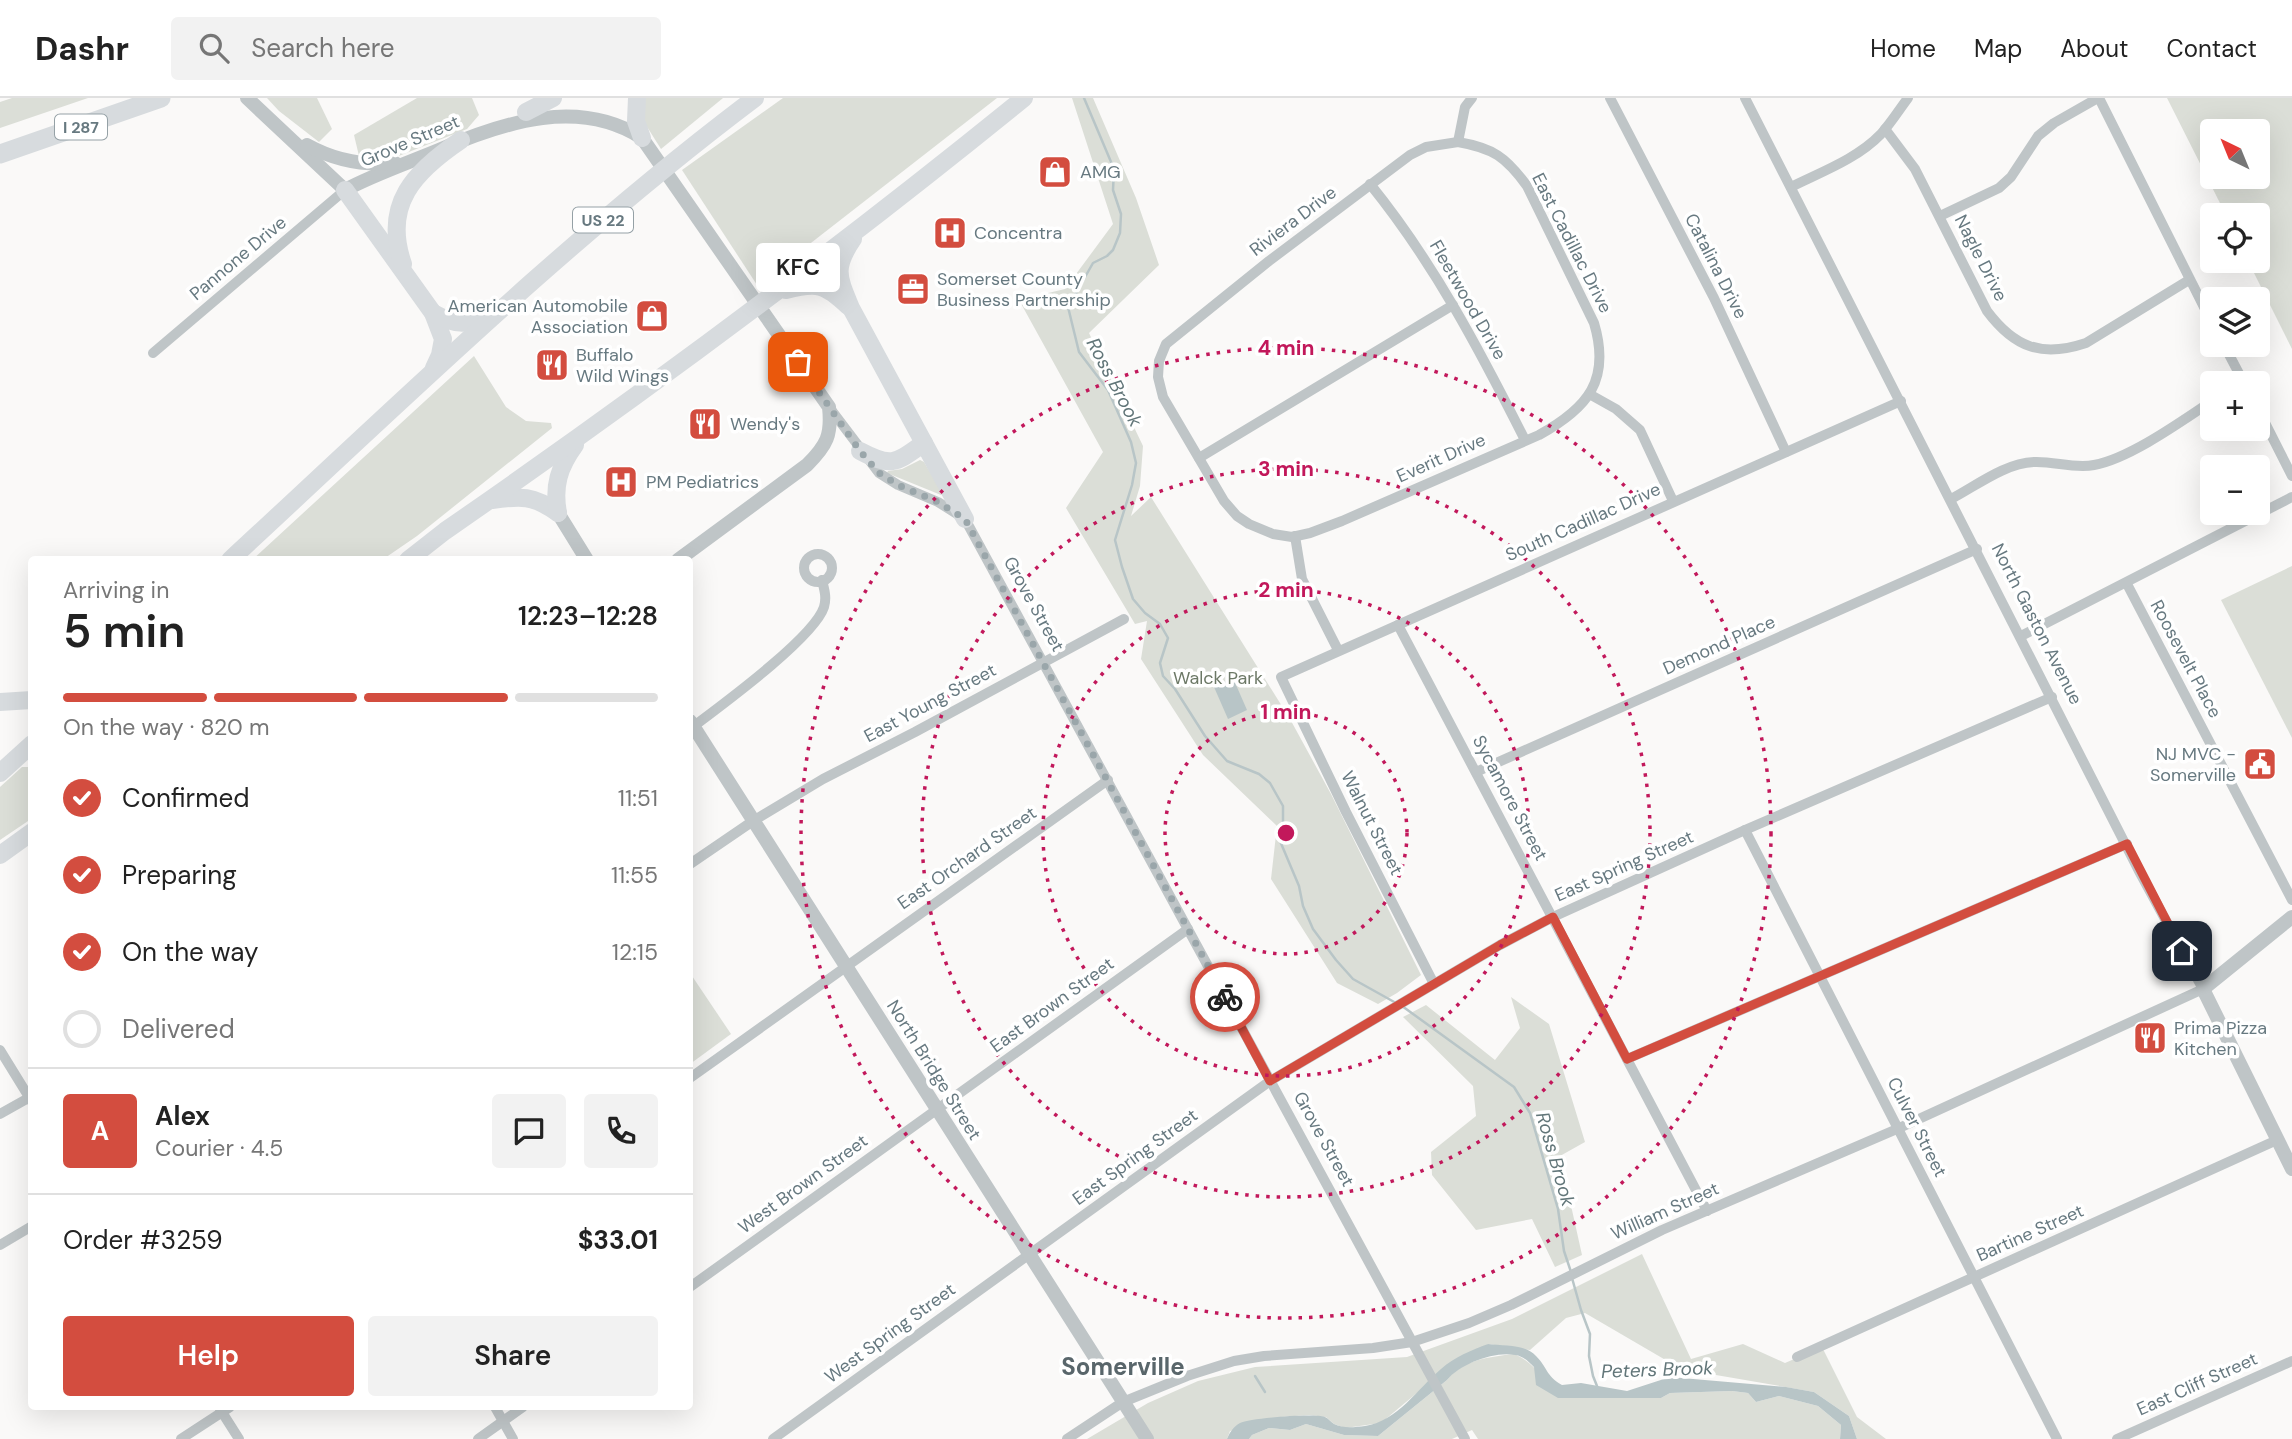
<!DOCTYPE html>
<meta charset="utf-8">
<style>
body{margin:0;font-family:"DM Sans",sans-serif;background:#f2f2f2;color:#222;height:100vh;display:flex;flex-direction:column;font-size:26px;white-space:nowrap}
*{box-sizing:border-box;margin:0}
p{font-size:23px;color:#767676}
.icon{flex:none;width:38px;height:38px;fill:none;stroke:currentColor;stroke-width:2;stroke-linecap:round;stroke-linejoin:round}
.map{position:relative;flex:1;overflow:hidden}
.sheet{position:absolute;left:28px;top:458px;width:665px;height:854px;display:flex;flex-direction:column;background:#fff;border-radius:7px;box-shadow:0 7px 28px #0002}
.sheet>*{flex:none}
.needle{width:46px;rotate:317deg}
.fabs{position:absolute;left:2200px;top:21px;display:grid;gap:14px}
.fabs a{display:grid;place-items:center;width:70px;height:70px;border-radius:7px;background:#fff;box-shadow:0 7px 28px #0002;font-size:35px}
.pin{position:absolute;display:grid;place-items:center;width:60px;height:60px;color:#fff;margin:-30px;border-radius:14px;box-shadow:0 4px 10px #0006}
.courier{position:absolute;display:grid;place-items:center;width:70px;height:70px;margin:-35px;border:5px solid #d34d3f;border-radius:50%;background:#fff;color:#222;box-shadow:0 2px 9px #0007}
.bubble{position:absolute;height:49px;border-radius:7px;background:#fff;box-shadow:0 7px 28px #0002;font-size:23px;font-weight:600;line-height:49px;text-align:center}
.head em{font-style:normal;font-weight:600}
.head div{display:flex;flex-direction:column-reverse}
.head{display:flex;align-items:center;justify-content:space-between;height:119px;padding:0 35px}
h1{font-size:46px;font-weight:600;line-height:52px}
.bar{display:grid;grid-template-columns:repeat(4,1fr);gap:10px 7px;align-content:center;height:84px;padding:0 35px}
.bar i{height:9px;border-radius:5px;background:#e0e0e0}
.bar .active{background:#d34d3f}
.bar p{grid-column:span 4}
.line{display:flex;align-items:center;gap:18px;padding:0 35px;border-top:2px solid #e0e0e0}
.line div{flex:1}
.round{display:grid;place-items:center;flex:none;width:74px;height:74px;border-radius:7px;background:#f2f2f2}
ol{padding:0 35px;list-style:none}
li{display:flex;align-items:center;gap:21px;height:77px}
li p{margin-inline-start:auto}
li .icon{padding:7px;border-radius:50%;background:#d34d3f;color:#fff;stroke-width:4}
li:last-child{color:#767676}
li i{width:38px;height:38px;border:4px solid #e0e0e0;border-radius:50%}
.button{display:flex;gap:14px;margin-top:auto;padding:14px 35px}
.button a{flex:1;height:80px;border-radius:7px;background:#d34d3f;color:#fff;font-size:28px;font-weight:600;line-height:80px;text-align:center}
.button a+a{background:#f2f2f2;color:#222}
header{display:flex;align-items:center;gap:42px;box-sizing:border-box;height:98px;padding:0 35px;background:#fff;border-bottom:2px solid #e0e0e0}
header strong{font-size:33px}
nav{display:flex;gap:38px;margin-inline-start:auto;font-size:24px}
.search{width:490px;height:63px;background:#f2f2f2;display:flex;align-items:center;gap:18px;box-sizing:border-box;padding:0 24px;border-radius:7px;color:#767676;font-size:26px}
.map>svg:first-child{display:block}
.green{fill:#dbded7;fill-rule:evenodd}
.water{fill:#b8c5c7}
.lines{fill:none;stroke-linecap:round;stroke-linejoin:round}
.stream{stroke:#b8c5c7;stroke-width:2.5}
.minor{stroke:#bfc5c7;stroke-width:10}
.tertiary{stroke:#bfc5c7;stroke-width:14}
.trunk{stroke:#d7dbde;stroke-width:18}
.motorway{stroke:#d7dbde;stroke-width:19}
.done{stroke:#9aa6aa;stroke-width:7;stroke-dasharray:0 12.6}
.route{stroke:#d34d3f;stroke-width:9}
.ring{fill:none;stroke:#c2185b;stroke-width:3.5;stroke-dasharray:3.5 7}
.labels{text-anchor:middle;stroke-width:7;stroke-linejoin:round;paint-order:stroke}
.shield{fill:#fff;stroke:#95a1a6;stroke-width:2}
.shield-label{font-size:16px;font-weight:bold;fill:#677980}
.street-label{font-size:18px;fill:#677980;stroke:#fff}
.poi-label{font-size:18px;fill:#677980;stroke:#fff;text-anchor:start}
.park-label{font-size:18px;fill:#6c7866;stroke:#fff}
.water-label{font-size:19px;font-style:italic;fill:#627679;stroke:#fff}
.district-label{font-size:24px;font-weight:bold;fill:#59666b;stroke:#fff}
.centre{fill:#c2185b;stroke:#fff;stroke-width:3.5}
.ring-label{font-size:21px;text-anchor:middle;font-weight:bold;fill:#c2185b;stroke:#fff;stroke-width:7;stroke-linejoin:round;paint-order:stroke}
</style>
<header>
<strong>Dashr</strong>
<div class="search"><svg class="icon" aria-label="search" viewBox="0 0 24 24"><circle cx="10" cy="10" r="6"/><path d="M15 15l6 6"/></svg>Search here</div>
<nav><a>Home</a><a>Map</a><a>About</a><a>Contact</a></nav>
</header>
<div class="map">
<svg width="2292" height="1341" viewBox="0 0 2292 1341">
<rect width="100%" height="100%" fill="#faf9f8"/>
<!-- green -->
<g class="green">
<polygon points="12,0 88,0 0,30 0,4"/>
<polygon points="267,0 317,0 332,31 319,44 279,13"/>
<polygon points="417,0 472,0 479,17 467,31 391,61 359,58 354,37"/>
<polygon points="643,0 723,0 661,51 644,24"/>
<polygon points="783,0 997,0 757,187 682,72"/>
<polygon points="1072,0 1093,0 1136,100 1159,167 1089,235 1143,348 1140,388 1131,418 1151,399 1290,621 1331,696 1421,877 1397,895 1378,906 1337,885 1271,781 1277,728 1203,657 1141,561 1147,523 1135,526 1066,410 1103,354 1019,202 1065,191 1113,126"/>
<path d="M2167,0H2292V251L2248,163H2258V117H2226ZM2212,33H2258V79H2212Z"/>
<polygon points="474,258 506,309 526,323 551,325 552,330 417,438 382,462 252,462"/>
<polygon points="920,362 924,364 943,396 941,397 887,375 888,373 902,371"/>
<polygon points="2292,468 2292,640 2221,502"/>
<polygon points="22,669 31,669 31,721 0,742 0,689"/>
<polygon points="690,875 731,936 690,966"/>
<polygon points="1511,899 1549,926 1585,1044 1560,1058 1582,1157 1555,1169 1532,1121 1476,1132 1432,1077 1431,1054 1476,1018 1473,988 1403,919 1426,907 1495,962 1520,930"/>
<polygon points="1642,1156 1691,1261 1743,1246 1785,1265 1822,1249 1857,1319 1886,1341 1857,1341 1849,1318 1814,1294 1681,1271 1585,1215 1566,1220 1530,1252 1488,1246 1418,1294 1381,1325 1345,1330 1334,1326 1326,1319 1309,1317 1281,1319 1230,1333 1227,1341 1087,1341 1148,1305 1198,1283 1255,1269 1407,1259 1512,1221"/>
<path d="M1514,1256C1534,1264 1545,1283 1558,1299L1661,1300L1670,1295L1732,1293L1748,1295L1756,1304L1779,1298L1818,1308L1841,1327L1840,1341H1478L1472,1332L1452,1341H1249L1252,1337L1269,1330L1290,1332L1306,1326L1344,1337L1378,1338L1447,1282C1463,1261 1490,1259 1514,1256Z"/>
</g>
<!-- water -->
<g class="water">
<polygon points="1233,580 1247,612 1228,621 1214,589"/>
<path d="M1488,1246C1504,1248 1525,1246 1536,1258C1548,1270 1545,1277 1562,1287L1581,1285L1627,1293L1670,1279L1786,1289L1814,1294L1849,1318L1857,1341H1840L1841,1327L1818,1308L1779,1298L1756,1304L1748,1295L1732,1293L1670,1295L1661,1300H1558L1536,1287L1534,1269C1528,1263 1523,1258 1515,1257C1494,1253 1460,1266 1447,1282L1378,1338L1344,1337L1306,1326L1290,1332L1269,1330L1252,1337L1249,1341H1227C1230,1334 1233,1329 1240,1325C1250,1320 1314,1315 1325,1319C1328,1320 1331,1324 1334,1326C1344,1331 1355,1329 1365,1328C1398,1323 1417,1291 1441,1271C1454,1259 1472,1252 1488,1246Z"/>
</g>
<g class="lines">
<!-- stream -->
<g class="stream">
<polyline points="1084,0 1114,71 1113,92 1121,116 1120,135 1113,152 1107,158 1093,165 1068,209 1079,254 1108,292 1131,344 1136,365 1132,387 1115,442 1122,469 1133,501 1145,515 1160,526 1168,540 1160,565 1163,578 1175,591 1205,638 1227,663 1259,676 1270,685 1283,708 1283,729 1280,743 1299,788 1303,808 1313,831 1336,862 1353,881 1396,905"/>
<polyline points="1402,908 1514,989 1530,1015 1558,1111 1564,1153 1571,1174"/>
<polyline points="1572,1180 1581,1212 1590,1236 1589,1258 1593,1278 1597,1288"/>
<polyline points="1255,1278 1265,1294"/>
</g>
<!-- minor -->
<g class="minor">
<polyline points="1610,0 1714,200 1786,354"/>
<polyline points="2099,0 2212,225"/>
<path d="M1885,31L1915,71L1987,213C2014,249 2041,260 2086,245L2189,182"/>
<path d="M1458,44C1493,50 1506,59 1527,88L1594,225C1611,282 1588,310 1539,337L1342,423L1310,435L1292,439L1273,436L1249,426L1237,418L1224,403L1163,299L1158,279L1159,263L1166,246L1269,163L1410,57L1426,49Z"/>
<polyline points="1458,44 1465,9 1472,0"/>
<path d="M1370,86C1434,165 1480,253 1525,342"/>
<path d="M1791,89C1821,74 1857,61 1881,36C1891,25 1899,12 1908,0"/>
<polyline points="1940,118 1999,90 2011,79 2038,38 2054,25 2098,0"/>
<polyline points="2224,247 2244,285"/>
<polyline points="153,255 345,92"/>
<polyline points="1591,297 1616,311 1640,332 1673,403"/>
<polyline points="829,309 879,375 898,387 938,404 965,421 1465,1341"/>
<polyline points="2258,311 2292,378"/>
<polyline points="1199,360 1453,207"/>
<path d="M1951,401C1976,388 2005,365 2034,364C2054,363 2074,371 2094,367C2129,361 2182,323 2212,303"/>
<polyline points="1295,438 1302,481 1338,552"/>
<circle cx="818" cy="470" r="14"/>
<polyline points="2127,486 2292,802"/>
<polyline points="1398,527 1707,1113"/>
<polyline points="2021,538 2292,399"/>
<path d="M690,631C719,609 814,540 824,509C827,499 824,491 822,482"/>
<polyline points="1476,674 1977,451"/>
<polyline points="1745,732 2057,1341"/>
<polyline points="690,766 753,723 823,681 915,634 1124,521"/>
<polyline points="1434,886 1346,714 1281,579 1901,303"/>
<polyline points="0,952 32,1004"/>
<polyline points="1627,961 2127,746"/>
<polyline points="690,980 1108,682"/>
<polyline points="0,1016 32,998"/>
<polyline points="0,1147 32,1128"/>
<polyline points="690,1189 1188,831"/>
<polyline points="1797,1259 2277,1042"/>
<polyline points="495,1309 513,1341"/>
<polyline points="220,1311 239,1341"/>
<polyline points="181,1341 230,1309"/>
<polyline points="478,1341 523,1309"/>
<polyline points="773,1341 1270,983 1500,847 1553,819 1745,732 2052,599"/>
<polyline points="1067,1341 1123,1304 1187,1278 1234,1263 1264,1258 1373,1250 1412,1244 1469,1225 1511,1207 1662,1132 1897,1031 2203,891 2139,773 1745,0"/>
<polyline points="2117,1341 2292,1263"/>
</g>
<!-- tertiary -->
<g class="tertiary">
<path d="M247,0L345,92C375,76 408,65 439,52C506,23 580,0 642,40L829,309C832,337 827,347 807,367L678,462"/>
<path d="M307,47C334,62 364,68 395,65"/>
<polyline points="558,415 587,462"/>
<polyline points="690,623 1147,1341"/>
<polyline points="2292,819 2203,891 2292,1071"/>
</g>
<!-- trunk -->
<g class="trunk">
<polyline points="637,0 636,23 642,40"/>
<polyline points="526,14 553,0"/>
<polyline points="345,92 433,215 443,241 440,257 434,270"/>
<path d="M853,141C833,170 838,179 851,210L965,421"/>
<path d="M403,166C382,106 415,73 461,42"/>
<path d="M786,192C817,184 825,186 848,208"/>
<path d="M433,215C457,228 464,226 490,220"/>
<path d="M860,353C892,370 896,365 924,345"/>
<path d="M492,402C521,398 533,397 558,415"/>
<path d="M558,415C553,388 559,369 575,347"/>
<path d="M230,462C401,304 569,140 755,0"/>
<path d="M408,462L445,433C643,296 837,152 1024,0"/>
<polyline points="0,604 32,602"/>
<polyline points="0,675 32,646"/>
<polyline points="0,757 32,734"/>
</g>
<!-- motorway -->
<polyline class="motorway" points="0,56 161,0"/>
</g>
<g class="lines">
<!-- done -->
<polyline class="done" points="798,264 860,353 879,375 898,387 938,404 965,421 1225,899"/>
<!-- route -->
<polyline class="route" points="1225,899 1270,983 1500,847 1553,819 1627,961 2127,746 2182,853"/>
</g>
<!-- distance rings -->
<g class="ring">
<circle cx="1286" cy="735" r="121"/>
<circle cx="1286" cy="735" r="243"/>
<circle cx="1286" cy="735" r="364"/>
<circle cx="1286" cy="735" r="485"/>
</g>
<!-- icons -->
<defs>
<symbol id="shop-square" viewBox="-11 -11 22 22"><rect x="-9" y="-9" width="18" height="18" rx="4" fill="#d34d3f" stroke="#fff"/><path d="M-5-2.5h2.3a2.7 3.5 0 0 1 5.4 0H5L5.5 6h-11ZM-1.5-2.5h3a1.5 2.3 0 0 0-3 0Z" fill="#fff"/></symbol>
<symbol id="hospital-square" viewBox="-11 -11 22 22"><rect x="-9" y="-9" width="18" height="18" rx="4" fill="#d34d3f" stroke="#fff"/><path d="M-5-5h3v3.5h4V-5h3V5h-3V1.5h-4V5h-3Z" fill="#fff"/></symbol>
<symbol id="office-square" viewBox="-11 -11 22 22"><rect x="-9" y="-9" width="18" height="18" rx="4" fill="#d34d3f" stroke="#fff"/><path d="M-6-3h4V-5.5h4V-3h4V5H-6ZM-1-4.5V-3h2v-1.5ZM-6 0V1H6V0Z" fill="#fff"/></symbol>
<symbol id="restaurant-square" viewBox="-11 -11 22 22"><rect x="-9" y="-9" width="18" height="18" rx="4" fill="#d34d3f" stroke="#fff"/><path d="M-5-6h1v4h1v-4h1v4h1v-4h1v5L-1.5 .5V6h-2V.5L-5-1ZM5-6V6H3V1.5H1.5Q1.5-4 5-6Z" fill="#fff"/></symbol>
<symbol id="civic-square" viewBox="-11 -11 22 22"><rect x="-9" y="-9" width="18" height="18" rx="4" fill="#d34d3f" stroke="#fff"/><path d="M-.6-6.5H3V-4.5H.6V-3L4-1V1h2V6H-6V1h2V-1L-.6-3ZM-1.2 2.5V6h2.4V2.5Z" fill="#fff"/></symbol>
</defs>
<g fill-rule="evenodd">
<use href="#shop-square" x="1036" y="55" width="38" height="38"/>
<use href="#hospital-square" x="931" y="116" width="38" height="38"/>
<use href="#office-square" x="894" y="172" width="38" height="38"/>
<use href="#shop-square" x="633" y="199" width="38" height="38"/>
<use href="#restaurant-square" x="533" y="248" width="38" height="38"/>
<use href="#restaurant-square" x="686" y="307" width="38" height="38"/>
<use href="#hospital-square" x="602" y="365" width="38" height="38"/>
<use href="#civic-square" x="2241" y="647" width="38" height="38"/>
<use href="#restaurant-square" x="2131" y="921" width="38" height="38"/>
</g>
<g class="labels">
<!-- shield labels -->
<g class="shield">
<rect x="55" y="16.5" width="52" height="25" rx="5"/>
<rect x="573" y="109.5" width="60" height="25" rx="5"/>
</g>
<g class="shield-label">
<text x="81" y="35">I 287</text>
<text x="603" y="128">US 22</text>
</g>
<!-- street labels -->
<g class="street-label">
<text transform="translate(410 43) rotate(-23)" y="6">Grove Street</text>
<text transform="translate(1293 123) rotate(-37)" y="6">Riviera Drive</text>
<text transform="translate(1572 145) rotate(63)" y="6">East Cadillac Drive</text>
<text transform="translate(238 160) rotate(-40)" y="6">Pannone Drive</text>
<text transform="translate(1981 160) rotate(63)" y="6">Nagle Drive</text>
<text transform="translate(1716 168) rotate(63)" y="6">Catalina Drive</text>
<text transform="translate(1468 202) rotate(60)" y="6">Fleetwood Drive</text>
<text transform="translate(1441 360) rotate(-24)" y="6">Everit Drive</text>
<text transform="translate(1583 424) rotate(-24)" y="6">South Cadillac Drive</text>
<text transform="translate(1034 506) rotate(61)" y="6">Grove Street</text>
<text transform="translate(2037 526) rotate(63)" y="6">North Gaston Avenue</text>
<text transform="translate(1719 547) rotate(-24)" y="6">Demond Place</text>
<text transform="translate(2186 561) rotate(62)" y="6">Roosevelt Place</text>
<text transform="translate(930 605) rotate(-28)" y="6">East Young Street</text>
<text transform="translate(1510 700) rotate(62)" y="6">Sycamore Street</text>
<text transform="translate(1372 725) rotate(63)" y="6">Walnut Street</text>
<text transform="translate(967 760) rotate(-35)" y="6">East Orchard Street</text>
<text transform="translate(1624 768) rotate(-24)" y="6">East Spring Street</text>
<text transform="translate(1052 907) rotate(-36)" y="6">East Brown Street</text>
<text transform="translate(934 972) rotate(58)" y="6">North Bridge Street</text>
<text transform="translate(1917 1029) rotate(63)" y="6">Culver Street</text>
<text transform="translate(1324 1041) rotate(61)" y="6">Grove Street</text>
<text transform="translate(1135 1059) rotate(-36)" y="6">East Spring Street</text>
<text transform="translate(803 1086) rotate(-36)" y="6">West Brown Street</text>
<text transform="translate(1665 1113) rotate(-24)" y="6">William Street</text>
<text transform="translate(2030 1135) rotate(-24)" y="6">Bartine Street</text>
<text transform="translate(890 1235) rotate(-36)" y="6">West Spring Street</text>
<text transform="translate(2197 1286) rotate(-24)" y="6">East Cliff Street</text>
</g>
<!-- poi labels -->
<g class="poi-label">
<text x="1080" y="80">AMG</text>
<text x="974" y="141">Concentra</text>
<text x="937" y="187">Somerset County<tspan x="937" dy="21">Business Partnership</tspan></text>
<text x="628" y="214" text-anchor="end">American Automobile<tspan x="628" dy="21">Association</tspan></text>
<text x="576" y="263">Buffalo<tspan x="576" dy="21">Wild Wings</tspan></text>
<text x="730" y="332">Wendy's</text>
<text x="646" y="390">PM Pediatrics</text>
<text x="2236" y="662" text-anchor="end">NJ MVC -<tspan x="2236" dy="21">Somerville</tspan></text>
<text x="2174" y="936">Prima Pizza<tspan x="2174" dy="21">Kitchen</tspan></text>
</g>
<!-- park labels -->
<g class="park-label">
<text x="1218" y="586">Walck Park</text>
</g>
<!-- water labels -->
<g class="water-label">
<text transform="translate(1115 284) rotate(62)" y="7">Ross Brook</text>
<text transform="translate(1556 1061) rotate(74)" y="7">Ross Brook</text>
<text transform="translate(1657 1271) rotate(-2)" y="7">Peters Brook</text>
</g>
<!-- district labels -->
<g class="district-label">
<text x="1123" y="1277">Somerville</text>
</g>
</g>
<circle cx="1286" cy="735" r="10" class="centre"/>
<g class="ring-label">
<text x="1286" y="257">4 min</text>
<text x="1286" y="378">3 min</text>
<text x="1286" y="499">2 min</text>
<text x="1286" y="621">1 min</text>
</g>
</svg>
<div class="fabs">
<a><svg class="needle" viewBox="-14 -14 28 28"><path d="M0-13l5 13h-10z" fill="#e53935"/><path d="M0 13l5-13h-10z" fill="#767676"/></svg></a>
<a><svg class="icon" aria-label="locate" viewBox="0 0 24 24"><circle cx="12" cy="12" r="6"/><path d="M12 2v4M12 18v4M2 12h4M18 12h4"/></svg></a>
<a><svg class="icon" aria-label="layers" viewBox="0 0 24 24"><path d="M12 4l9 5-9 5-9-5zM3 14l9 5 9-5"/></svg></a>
<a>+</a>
<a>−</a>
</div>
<div class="pin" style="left:798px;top:264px;background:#ea580c"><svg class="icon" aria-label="bag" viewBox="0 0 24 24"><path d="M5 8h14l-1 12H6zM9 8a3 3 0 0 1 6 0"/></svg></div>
<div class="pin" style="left:2182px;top:853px;background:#1f2937"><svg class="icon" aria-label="home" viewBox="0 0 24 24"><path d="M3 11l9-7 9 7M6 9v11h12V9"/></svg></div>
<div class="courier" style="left:1225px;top:899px"><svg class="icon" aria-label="bike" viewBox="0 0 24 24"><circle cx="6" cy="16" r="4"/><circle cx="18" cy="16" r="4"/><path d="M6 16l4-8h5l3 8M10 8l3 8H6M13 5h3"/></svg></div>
<div class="bubble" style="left:756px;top:145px;width:84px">KFC</div>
<section class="sheet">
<div class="head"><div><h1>5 min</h1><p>Arriving in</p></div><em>12:23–12:28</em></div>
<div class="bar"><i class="active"></i><i class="active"></i><i class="active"></i><i></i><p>On the way · 820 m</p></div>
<ol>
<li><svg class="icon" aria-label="check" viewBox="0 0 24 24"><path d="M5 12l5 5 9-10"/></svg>Confirmed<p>11:51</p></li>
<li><svg class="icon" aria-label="check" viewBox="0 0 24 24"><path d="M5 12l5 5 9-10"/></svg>Preparing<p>11:55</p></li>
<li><svg class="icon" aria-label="check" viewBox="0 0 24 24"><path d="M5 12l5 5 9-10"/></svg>On the way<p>12:15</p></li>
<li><i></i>Delivered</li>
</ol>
<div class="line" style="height:126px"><b class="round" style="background:#d34d3f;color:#fff">A</b><div><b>Alex</b><p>Courier · 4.5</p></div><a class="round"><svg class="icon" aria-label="chat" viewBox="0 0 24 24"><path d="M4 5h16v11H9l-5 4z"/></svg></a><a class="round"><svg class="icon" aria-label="phone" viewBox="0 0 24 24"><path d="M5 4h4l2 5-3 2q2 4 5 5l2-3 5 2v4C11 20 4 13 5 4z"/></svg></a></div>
<div class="line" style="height:91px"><div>Order #3259</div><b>$33.01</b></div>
<div class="button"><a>Help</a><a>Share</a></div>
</section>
</div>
